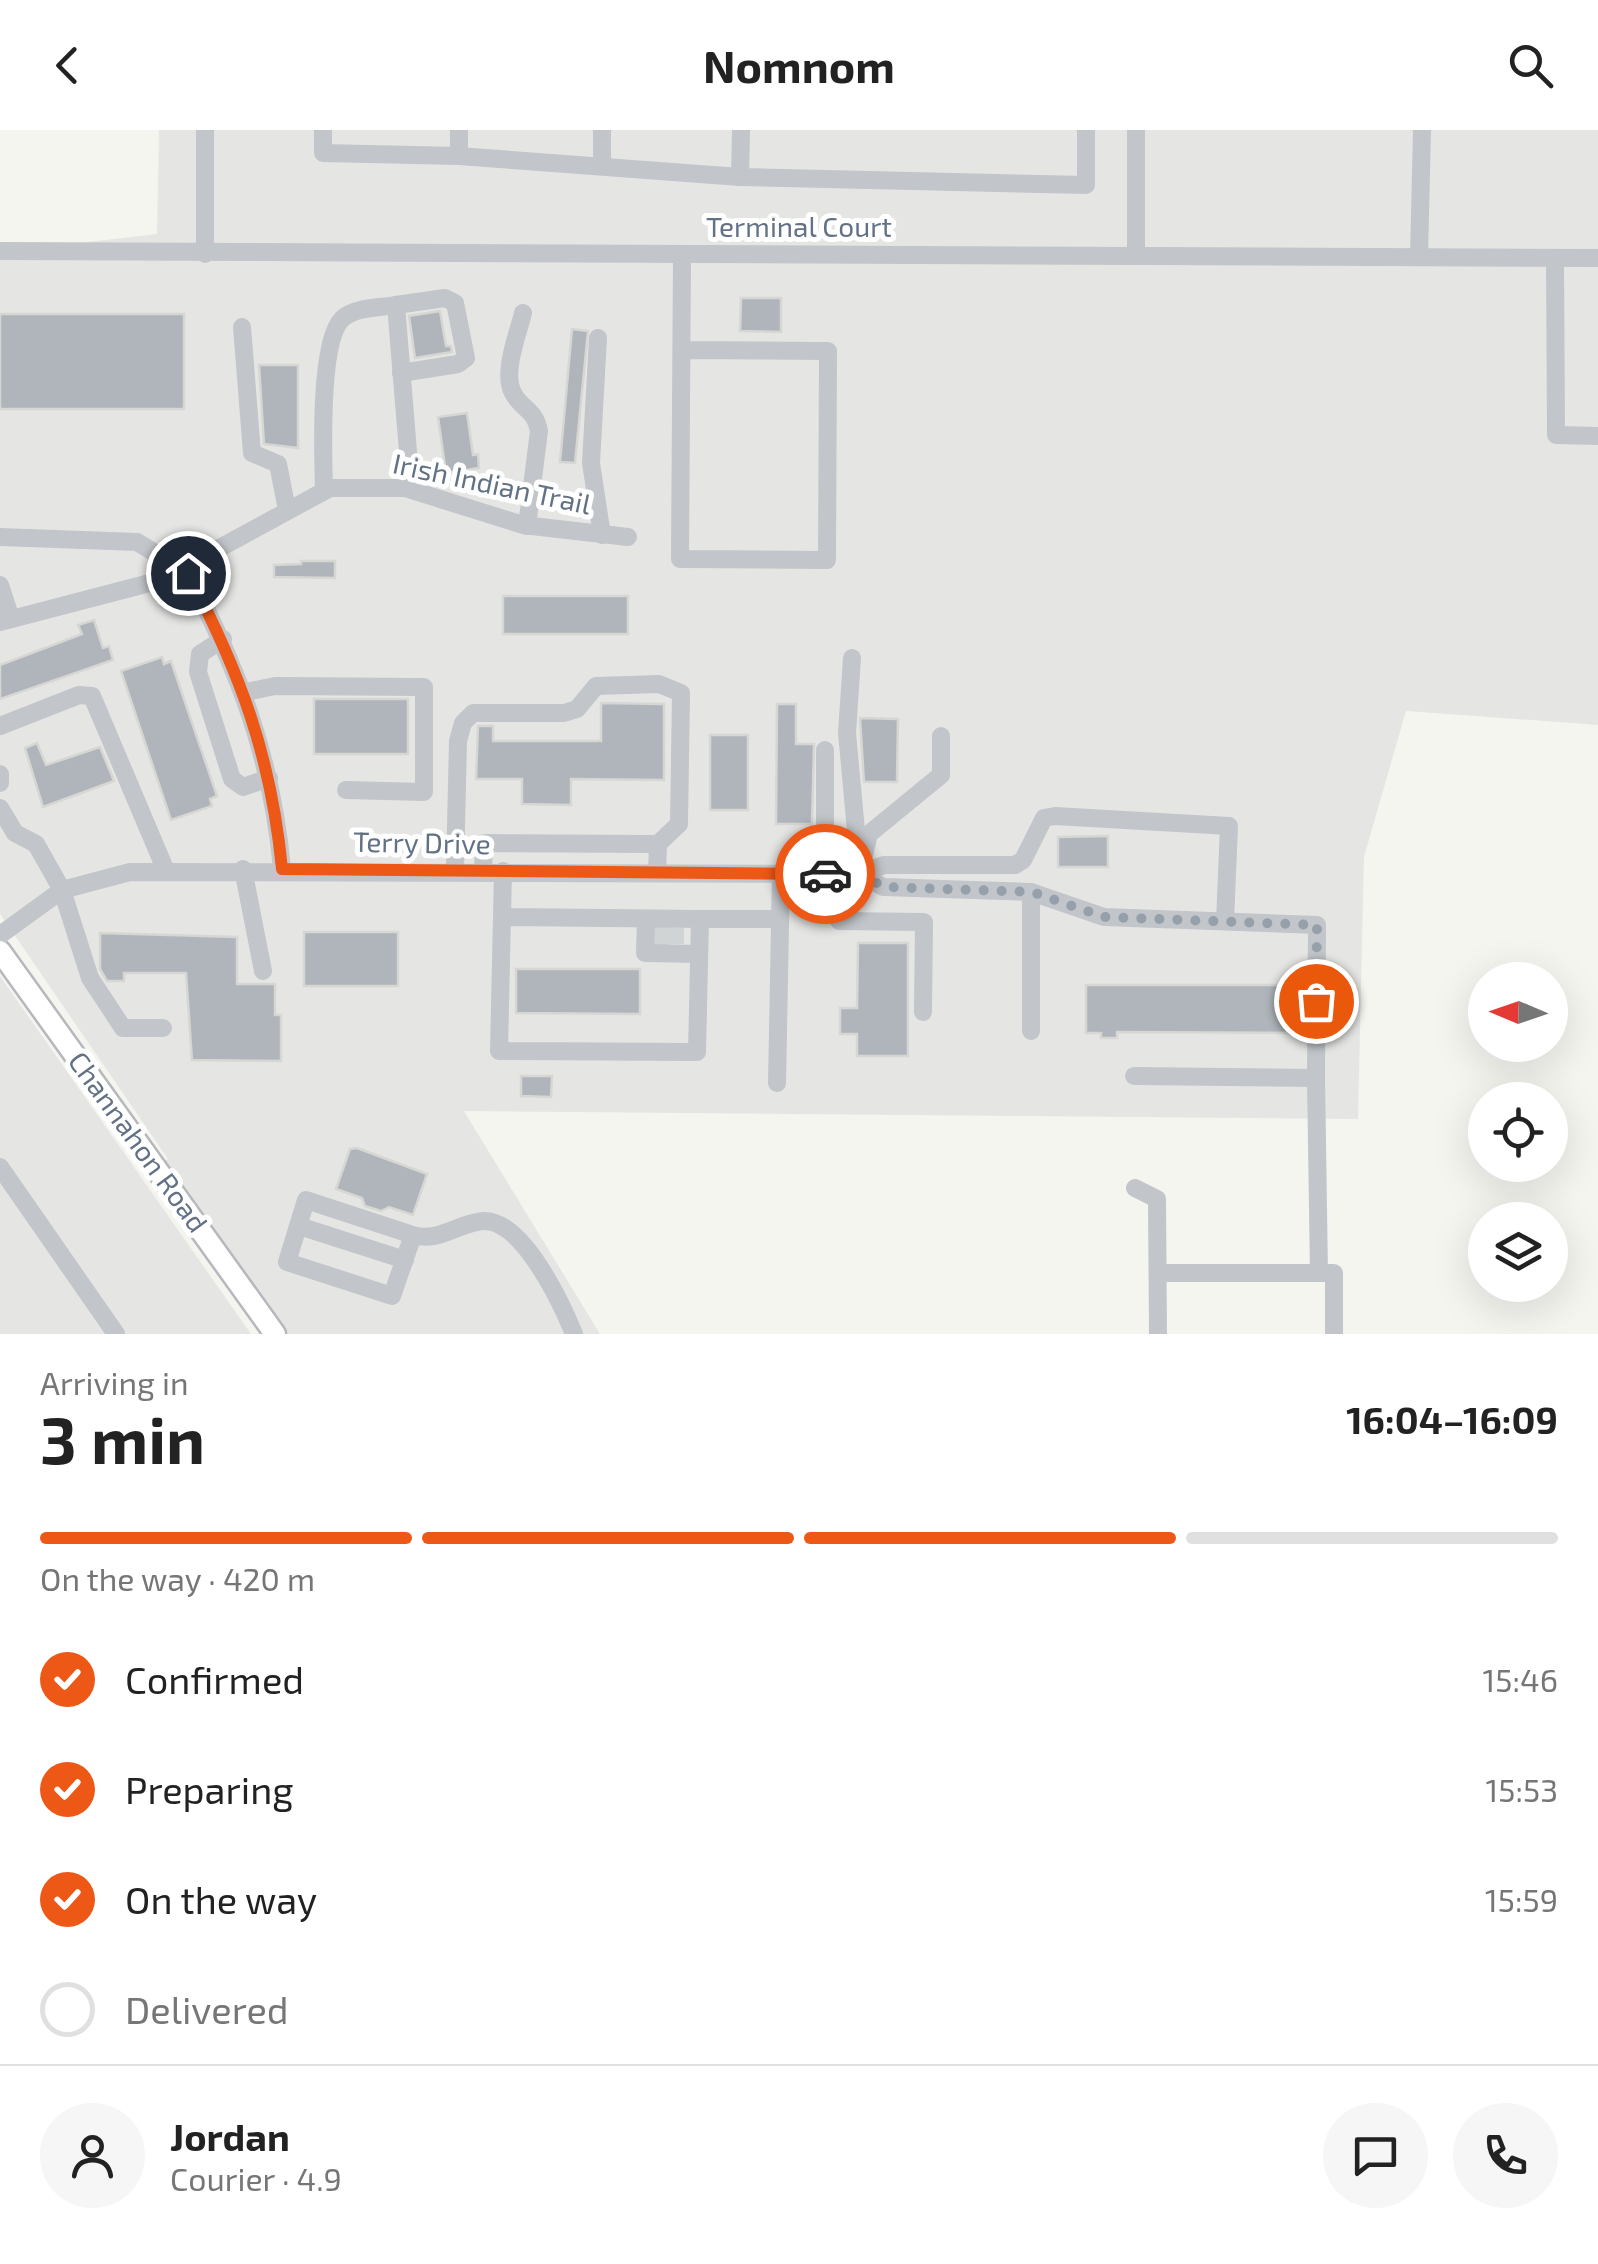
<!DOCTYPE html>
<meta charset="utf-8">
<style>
body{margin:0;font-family:"Exo 2",sans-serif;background:#f6f6f6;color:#222;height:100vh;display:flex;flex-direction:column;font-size:38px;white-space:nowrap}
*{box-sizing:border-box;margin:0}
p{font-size:32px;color:#767676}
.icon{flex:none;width:55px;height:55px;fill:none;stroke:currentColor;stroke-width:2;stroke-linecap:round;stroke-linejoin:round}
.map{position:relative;height:1204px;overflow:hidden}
.details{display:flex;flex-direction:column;background:#fff;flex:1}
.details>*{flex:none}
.needle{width:65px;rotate:272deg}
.controls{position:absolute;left:1468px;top:832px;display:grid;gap:20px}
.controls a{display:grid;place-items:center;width:100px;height:100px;border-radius:50%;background:#fff;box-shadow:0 10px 40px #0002;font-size:50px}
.pin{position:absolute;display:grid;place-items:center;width:85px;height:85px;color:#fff;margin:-42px;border:5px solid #fff;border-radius:50%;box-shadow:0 2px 10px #0007}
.courier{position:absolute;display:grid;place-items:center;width:100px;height:100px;margin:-50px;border:8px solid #ee5817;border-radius:50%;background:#fff;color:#222;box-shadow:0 2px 12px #0007}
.headline em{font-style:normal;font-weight:700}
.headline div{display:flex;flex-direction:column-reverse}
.headline{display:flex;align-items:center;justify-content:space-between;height:170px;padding:0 40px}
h1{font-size:65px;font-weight:700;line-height:75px}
.bar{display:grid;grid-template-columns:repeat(4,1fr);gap:15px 10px;align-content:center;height:120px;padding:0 40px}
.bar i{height:12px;border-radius:8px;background:#e0e0e0}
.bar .current{background:#ee5817}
.bar p{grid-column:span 4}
.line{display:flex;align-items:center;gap:25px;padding:0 40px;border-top:2px solid #e0e0e0}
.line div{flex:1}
.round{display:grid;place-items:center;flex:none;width:105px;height:105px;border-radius:52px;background:#f6f6f6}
ol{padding:0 40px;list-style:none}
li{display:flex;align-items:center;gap:30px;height:110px}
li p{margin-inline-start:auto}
li .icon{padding:10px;border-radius:50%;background:#ee5817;color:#fff;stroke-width:4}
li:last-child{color:#767676}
li i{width:55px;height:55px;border:5px solid #e0e0e0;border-radius:50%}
header{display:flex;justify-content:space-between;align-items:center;height:130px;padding:0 40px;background:#fff;font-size:45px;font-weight:700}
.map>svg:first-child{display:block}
.built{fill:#e5e6e4}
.building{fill:#afb5bb;stroke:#d6d6d3;stroke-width:2.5}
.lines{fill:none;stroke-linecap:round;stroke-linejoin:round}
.minor-tunnel{stroke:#d0d4d5;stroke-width:18;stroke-dasharray:18 9;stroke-linecap:butt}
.major-casing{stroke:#b5b9bd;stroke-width:25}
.minor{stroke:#c2c5c9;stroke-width:18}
.major{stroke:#fff;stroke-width:20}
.done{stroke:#95a0aa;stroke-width:10;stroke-dasharray:0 18}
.route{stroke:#ee5817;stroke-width:12}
.labels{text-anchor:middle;stroke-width:10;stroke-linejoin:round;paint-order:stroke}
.street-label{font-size:28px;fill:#627284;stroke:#fff}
</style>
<header><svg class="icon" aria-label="back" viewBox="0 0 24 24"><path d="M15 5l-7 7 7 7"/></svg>Nomnom<svg class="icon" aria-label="search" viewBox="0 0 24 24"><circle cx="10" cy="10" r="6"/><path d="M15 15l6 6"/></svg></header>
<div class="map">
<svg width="1598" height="1204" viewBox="0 0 1598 1204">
<rect width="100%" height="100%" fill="#f5f5f0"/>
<!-- built -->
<g class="built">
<polygon points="159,0 1598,0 1598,595 1406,581 1364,727 1358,989 464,981 600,1204 280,1204 159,1034 168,1029 0,784 0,122 157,104"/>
<polygon points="0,846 251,1204 0,1204"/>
</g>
<!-- building -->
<g class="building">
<polygon points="741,168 781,168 781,202 740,201"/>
<polygon points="440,181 446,216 451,216 452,222 415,228 409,186"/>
<rect x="0" y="184" width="184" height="95"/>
<polygon points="572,199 588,201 575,333 560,332"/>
<polygon points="259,235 298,235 298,318 264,314"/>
<polygon points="467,283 473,325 478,324 479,338 446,343 438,287"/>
<polygon points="301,431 335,431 335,448 274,447 274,435 301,434"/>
<rect x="503" y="466" width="125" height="38"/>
<polygon points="94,490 103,518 109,516 113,530 0,569 0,535 82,504 78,495"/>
<polygon points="162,527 164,534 171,531 217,666 210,669 212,676 171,690 121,541"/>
<rect x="314" y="569" width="94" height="55"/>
<polygon points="601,573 664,574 664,650 571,649 571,675 522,674 522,649 476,649 478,596 493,596 493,611 601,611"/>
<polygon points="777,574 796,574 796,614 814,614 812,694 776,694"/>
<polygon points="860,588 898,589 897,652 864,652"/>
<rect x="710" y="605" width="38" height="75"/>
<polygon points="37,613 46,635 100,617 114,651 43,677 25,618"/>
<polygon points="1108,706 1108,737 1058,737 1058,707"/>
<rect x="304" y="802" width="94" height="54"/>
<polygon points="100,803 237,807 237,854 275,854 275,885 281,885 281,931 192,930 186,843 124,843 124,851 107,851 100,839"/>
<polygon points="858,813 908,813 908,926 857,926 857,904 840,904 840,878 857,878"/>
<polygon points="516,839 640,839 640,884 516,883"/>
<polygon points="1086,855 1304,855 1304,903 1117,902 1117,908 1101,908 1101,903 1086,903"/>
<polygon points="521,946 552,946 551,967 521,966"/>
<polygon points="357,1018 427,1044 413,1085 389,1077 381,1081 365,1076 362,1068 336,1059 350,1019"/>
</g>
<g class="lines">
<!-- minor-tunnel -->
<g class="minor-tunnel">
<polyline points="675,814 675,798"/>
<polyline points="661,815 661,797"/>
</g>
<defs>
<polyline id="major" points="0,821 275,1204"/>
</defs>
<!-- major casing -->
<use href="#major" class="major-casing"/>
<!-- minor -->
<g class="minor">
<polyline points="205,0 205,124"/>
<polyline points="323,0 323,23 459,26"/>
<polyline points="459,0 459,26 740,47 1086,55 1086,0"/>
<polyline points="1136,0 1136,126"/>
<polyline points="602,36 602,0"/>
<polyline points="740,47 741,0"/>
<polyline points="0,121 1598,128"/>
<polyline points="1419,127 1422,0"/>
<polyline points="1555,128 1556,305 1598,306"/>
<polyline points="396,175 445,168 455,173 466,228 458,234 401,243"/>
<path d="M523,183C518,204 502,243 513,263C522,280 535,279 539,301L527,396"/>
<polyline points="242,197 252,323 278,334 287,380"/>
<polyline points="598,208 591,333 602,405"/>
<polyline points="682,220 828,221 827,430 680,429 682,124"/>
<path d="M324,361C323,326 319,212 342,189C355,177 379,178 396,175L410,346L405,358"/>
<polyline points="0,407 137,412 188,443"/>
<path d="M188,443C239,541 272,628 282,739"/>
<polyline points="0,455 11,489"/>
<polyline points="0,492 188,443 216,420 330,358 405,358 523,395 628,407"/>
<polyline points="223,509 200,524 198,542 232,649 243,657 269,648"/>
<polyline points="852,528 847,603 860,744"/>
<polyline points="246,562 275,556 424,557 424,662 346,660"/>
<polyline points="0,596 79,565 92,566 166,741"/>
<polyline points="825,620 825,744"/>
<polyline points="0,644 0,653"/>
<polyline points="0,678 15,703 36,714 62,760 90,848 123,898 163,898"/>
<polyline points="863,729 869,704 941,645 941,606"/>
<polyline points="243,739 263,841"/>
<polyline points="455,740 458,611 463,593 473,583 564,583 577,579 596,556 659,554 681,563 679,694 658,714"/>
<polyline points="483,741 484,713 658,714 657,742"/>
<polyline points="839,744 839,791 924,792 923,882"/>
<polyline points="860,744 883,757 1031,762 1031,901"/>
<polyline points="1031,762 1104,787 1317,795 1316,948 1134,946"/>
<polyline points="502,787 700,789 697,922 499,921 503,741"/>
<polyline points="646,789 645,823 699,824"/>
<polyline points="700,789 779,789"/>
<polyline points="0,805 62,760 130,742 860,744 884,735 1015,735 1023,730 1044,688 1055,686 1229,696 1225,791"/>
<polyline points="1316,948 1319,1143"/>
<polyline points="777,953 781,743"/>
<polyline points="0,1037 116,1204"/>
<polyline points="1135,1058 1157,1069 1158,1204"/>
<polyline points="299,1096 405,1130"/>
<path d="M413,1105L392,1166L287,1132L306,1070L413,1105C438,1113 458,1093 483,1091C522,1089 561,1172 574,1204"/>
<polyline points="1158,1143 1334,1143 1334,1204"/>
</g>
<!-- major -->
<use href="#major" class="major"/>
</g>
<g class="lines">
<!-- done -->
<polyline class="done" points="825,744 860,744 884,757 1032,762 1104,787 1317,795 1316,871"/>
<!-- route -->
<path class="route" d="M188,443C240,543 271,625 282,739L825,744"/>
</g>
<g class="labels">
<!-- street labels -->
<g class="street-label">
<text x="799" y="107">Terminal Court</text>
<text transform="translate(492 354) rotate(12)" y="10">Irish Indian Trail</text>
<text transform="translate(422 713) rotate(1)" y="10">Terry Drive</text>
<text transform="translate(138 1012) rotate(54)" y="10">Channahon Road</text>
</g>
</g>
</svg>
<div class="controls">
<a><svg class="needle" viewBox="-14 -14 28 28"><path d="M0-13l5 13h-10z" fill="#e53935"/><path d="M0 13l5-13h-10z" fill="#767676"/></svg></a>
<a><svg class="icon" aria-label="locate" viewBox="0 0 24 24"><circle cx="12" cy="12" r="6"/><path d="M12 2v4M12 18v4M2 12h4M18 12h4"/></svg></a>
<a><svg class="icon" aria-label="layers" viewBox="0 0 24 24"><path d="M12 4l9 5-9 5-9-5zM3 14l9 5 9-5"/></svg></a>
</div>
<div class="pin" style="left:1316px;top:871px;background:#ea580c"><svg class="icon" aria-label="bag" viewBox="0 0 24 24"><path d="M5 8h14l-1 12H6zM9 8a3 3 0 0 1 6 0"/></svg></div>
<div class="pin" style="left:188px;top:443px;background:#1f2937"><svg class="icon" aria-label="home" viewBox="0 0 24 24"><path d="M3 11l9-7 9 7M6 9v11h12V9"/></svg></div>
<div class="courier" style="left:825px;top:744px"><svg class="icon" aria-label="car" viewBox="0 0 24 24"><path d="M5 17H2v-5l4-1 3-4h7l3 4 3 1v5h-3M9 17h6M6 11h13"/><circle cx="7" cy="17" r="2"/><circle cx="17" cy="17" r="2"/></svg></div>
</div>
<section class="details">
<div class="headline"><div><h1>3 min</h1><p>Arriving in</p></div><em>16:04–16:09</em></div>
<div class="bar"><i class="current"></i><i class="current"></i><i class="current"></i><i></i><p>On the way · 420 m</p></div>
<ol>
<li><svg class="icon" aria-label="check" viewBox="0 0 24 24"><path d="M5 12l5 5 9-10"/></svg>Confirmed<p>15:46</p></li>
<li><svg class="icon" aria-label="check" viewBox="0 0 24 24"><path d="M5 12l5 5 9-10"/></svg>Preparing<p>15:53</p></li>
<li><svg class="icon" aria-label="check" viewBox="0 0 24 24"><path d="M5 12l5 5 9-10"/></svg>On the way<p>15:59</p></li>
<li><i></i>Delivered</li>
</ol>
<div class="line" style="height:180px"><a class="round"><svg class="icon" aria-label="person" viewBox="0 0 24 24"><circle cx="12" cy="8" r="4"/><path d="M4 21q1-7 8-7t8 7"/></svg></a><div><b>Jordan</b><p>Courier · 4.9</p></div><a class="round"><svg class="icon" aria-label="chat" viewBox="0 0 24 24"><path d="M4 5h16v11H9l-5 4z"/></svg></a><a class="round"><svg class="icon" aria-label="phone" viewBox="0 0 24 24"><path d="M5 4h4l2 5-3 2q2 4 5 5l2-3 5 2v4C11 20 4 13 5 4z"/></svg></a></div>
</section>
